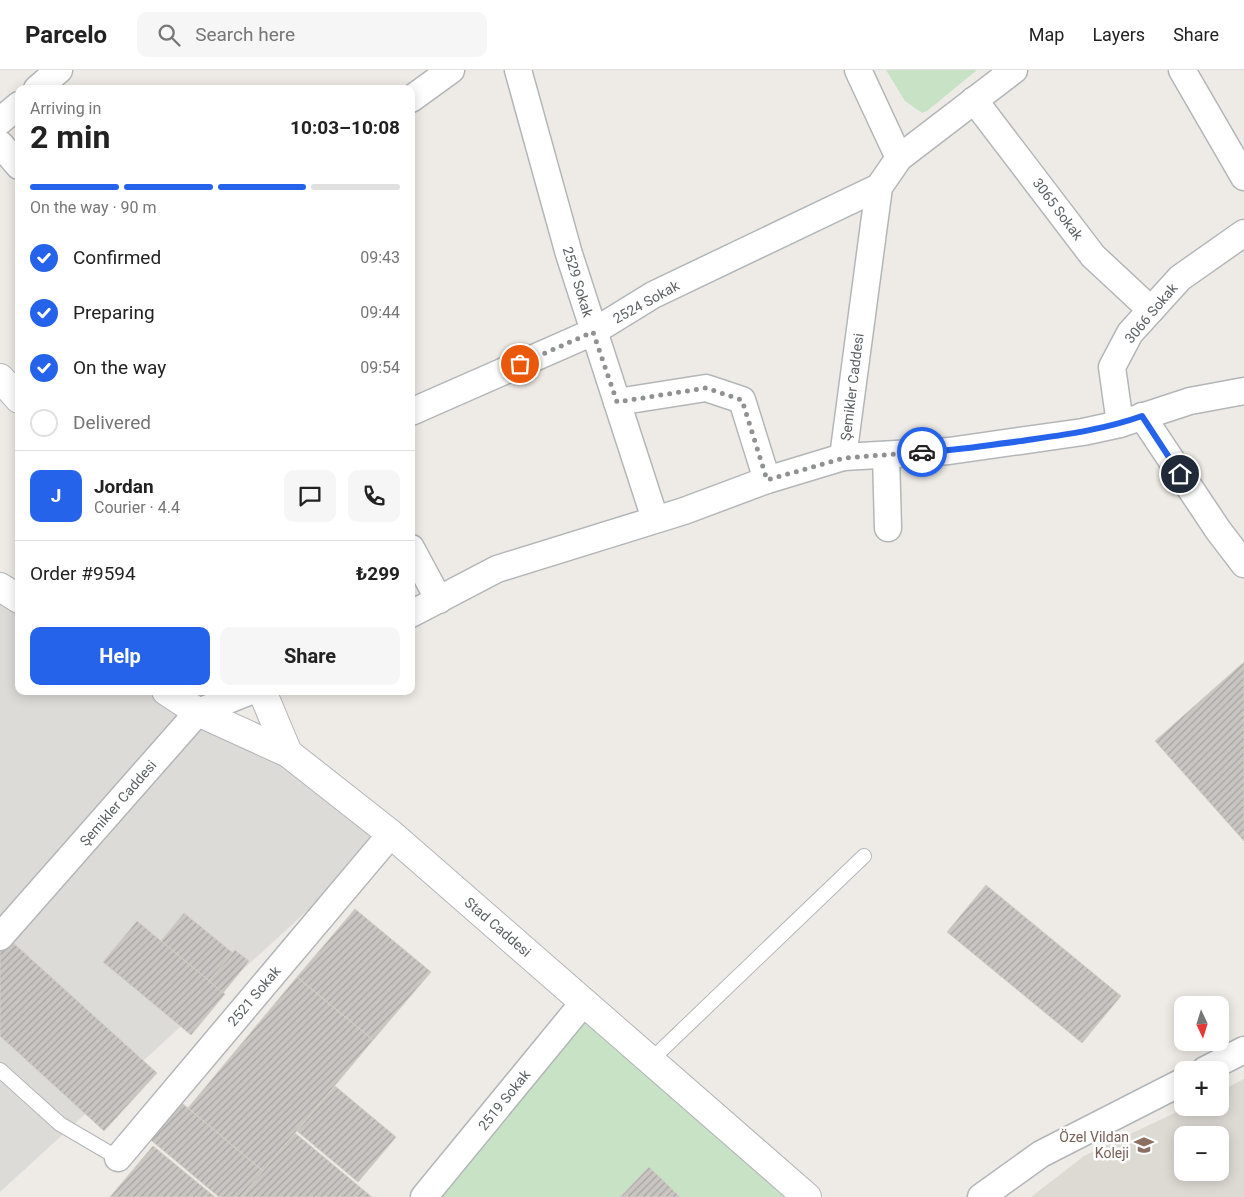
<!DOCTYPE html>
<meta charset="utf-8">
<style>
body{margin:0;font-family:Roboto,sans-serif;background:#f6f6f6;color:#222;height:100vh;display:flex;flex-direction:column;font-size:19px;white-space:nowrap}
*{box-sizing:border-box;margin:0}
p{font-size:16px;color:#767676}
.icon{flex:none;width:28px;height:28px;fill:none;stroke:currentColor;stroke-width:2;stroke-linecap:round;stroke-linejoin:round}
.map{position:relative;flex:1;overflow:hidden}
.drawer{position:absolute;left:15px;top:15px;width:400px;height:610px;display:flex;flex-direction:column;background:#fff;border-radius:10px;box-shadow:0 2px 12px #0003}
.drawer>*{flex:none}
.needle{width:32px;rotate:176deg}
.fabs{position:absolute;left:1174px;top:926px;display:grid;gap:10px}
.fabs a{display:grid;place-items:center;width:55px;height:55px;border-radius:10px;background:#fff;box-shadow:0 2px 12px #0003;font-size:25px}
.pin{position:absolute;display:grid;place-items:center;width:42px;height:42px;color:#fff;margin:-21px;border:2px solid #fff;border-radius:50%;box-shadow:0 1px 5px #0007}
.courier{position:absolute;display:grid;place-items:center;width:50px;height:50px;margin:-25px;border:4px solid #2563eb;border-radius:50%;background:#fff;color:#222;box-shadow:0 1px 6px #0007}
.overview em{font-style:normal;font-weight:700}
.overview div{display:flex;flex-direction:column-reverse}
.overview{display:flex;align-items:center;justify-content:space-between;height:85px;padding:0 15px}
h1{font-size:32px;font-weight:700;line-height:38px}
.bar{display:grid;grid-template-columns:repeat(4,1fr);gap:8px 5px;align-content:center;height:60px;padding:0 15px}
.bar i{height:6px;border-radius:4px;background:#e0e0e0}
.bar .on{background:#2563eb}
.bar p{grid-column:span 4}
.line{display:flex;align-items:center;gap:12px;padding:0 15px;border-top:1px solid #e0e0e0}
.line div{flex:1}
.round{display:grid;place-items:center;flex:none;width:52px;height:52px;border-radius:10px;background:#f6f6f6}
ol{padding:0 15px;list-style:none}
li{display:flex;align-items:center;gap:15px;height:55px}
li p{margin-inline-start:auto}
li .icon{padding:5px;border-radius:50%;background:#2563eb;color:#fff;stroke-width:4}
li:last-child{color:#767676}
li i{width:28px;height:28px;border:2px solid #e0e0e0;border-radius:50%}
.action{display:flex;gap:10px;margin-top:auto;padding:10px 15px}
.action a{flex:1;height:58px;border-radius:10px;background:#2563eb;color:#fff;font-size:20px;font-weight:700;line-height:58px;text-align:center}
.action a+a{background:#f6f6f6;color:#222}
header{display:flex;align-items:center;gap:30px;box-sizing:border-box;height:70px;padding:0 25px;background:#fff;border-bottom:1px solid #e0e0e0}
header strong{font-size:24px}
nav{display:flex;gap:28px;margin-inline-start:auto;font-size:18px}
.search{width:350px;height:45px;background:#f6f6f6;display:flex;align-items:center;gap:12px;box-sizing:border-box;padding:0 18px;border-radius:10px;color:#767676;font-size:19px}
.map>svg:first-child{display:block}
.industrial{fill:#dddbd8}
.education{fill:#dddad4;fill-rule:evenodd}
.green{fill:#c8e2c6}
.building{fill:url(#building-hatch);stroke:#d2cdc5}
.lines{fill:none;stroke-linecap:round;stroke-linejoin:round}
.lane-casing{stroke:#b3b6b9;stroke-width:16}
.street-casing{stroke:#b3b6b9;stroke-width:29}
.secondary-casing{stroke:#b2b5b9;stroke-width:30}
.lane{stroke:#fff;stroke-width:14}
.street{stroke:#fff;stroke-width:26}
.secondary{stroke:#fff;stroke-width:28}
.done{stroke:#909192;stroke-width:5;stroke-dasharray:0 9}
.route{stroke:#2563eb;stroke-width:6}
.labels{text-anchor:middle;stroke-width:5;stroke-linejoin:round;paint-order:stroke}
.street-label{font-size:14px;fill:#5e6164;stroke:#fff}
.education-label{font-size:14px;fill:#785e54;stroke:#fff;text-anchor:end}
</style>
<header>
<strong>Parcelo</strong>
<div class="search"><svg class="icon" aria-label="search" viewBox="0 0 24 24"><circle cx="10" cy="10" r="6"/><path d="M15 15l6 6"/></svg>Search here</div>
<nav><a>Map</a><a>Layers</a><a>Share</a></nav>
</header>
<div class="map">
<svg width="1244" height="1127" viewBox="0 0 1244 1127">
<defs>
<pattern id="building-hatch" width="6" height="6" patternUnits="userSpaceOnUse" patternTransform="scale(1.25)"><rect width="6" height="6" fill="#c9c6c2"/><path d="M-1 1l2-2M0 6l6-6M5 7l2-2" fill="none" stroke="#a6a4a1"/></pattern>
</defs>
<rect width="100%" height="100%" fill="#eeebe6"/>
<!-- industrial -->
<polygon class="industrial" points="0,523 19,535 19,621 159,621 391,764 0,1122"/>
<!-- education -->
<path class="education" d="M1244,1009V1127H1031L1084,1086L1185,1038H1220V1021ZM1182,1065H1220V1102H1182Z"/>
<!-- green -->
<g class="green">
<polygon points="886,0 977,0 927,41 922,43 905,31"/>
<polygon points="584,932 795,1127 426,1127"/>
</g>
<!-- building -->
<g class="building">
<polygon points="1244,592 1244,771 1155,671"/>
<polygon points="986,815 1121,926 1082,973 947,862"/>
<polygon points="355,839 431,902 373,970 297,907"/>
<polygon points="184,843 233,883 209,911 161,871"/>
<polygon points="137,851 225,924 191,965 103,892"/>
<polygon points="9,869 157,1003 104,1061 0,966 0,878"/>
<polygon points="235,880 249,891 223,923 209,911"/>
<polygon points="297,907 373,970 263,1101 188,1038"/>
<polygon points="335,1016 396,1067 358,1112 297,1061"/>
<polygon points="177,1029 263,1101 241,1127 219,1127 146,1066"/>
<polygon points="295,1063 361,1118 353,1127 241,1127"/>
<polygon points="153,1076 215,1127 110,1127"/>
<polygon points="649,1097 672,1119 664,1127 620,1127"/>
<polygon points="361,1118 372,1127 353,1127"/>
<polygon points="672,1119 680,1127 664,1127"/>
</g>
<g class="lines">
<defs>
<g id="lane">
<polyline points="651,990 864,786"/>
<polyline points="0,1000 60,1054 118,1088"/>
</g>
<g id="street">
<polyline points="518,0 569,184 655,449"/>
<polyline points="858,0 899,88"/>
<polyline points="1182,0 1244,107"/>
<polyline points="37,19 59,0"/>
<polyline points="411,29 451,0"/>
<polyline points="974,30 1093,186 1151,240"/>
<polyline points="0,51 19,35"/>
<polyline points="0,74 19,96"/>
<polyline points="617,332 706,318 742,330 767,410"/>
<polyline points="411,342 593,262 653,225 879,117"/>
<polyline points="1142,346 1218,460 1244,494"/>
<polyline points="1120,354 1112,297 1130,263 1180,208 1244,163"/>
<polyline points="886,385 888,458"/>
<polyline points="843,387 949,381 1083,362 1120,354 1190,331 1244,321"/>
<polyline points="411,478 439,530"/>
<polyline points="411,544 497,499 684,441 767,410 843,387 879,117 899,88 1014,0"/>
<polyline points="0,867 198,642 251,621"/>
<polyline points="1205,1000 1244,980"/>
<polyline points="118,1088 391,764"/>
<polyline points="424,1127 584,932"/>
<polyline points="981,1127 1041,1084 1182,1012"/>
</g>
<g id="secondary">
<polyline points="0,308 19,329"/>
<polyline points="0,517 19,529"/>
<polyline points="166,621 198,642 288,683 391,764 807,1127"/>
<polyline points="262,621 288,683"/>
</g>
</defs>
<!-- lane casing -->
<use href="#lane" class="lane-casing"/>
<!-- street casing -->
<use href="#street" class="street-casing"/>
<!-- secondary casing -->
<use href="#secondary" class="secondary-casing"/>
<!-- lane -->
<use href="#lane" class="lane"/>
<!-- street -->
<use href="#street" class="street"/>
<!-- secondary -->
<use href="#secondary" class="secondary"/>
</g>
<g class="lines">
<!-- done -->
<polyline class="done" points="520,294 593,262 617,332 706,318 742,330 767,410 844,388 922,382"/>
<!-- route -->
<path class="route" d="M922,382C955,381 988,375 1021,371C1062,365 1103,360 1142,346L1180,404"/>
</g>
<!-- icons -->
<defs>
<symbol id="school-bare" viewBox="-9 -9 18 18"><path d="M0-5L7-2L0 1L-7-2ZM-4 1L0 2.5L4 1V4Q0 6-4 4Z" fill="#8d6e63" stroke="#fff" stroke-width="2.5" paint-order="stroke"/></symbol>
</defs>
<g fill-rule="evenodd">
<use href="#school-bare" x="1130" y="1061" width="28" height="28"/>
</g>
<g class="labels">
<!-- street labels -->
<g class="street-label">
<text transform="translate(1058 139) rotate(53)" y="5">3065 Sokak</text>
<text transform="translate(578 212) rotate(73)" y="5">2529 Sokak</text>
<text transform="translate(646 232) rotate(-29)" y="5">2524 Sokak</text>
<text transform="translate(1151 243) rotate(-50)" y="5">3066 Sokak</text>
<text transform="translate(852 317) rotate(-83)" y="5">Şemikler Caddesi</text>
<text transform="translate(118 733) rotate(-49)" y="5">Şemikler Caddesi</text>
<text transform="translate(498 857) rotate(41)" y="5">Stad Caddesi</text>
<text transform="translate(254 926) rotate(-50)" y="5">2521 Sokak</text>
<text transform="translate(504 1030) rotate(-51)" y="5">2519 Sokak</text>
</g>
<!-- education labels -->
<g class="education-label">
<text x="1129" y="1072">Özel Vildan<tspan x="1129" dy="16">Koleji</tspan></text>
</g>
</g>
</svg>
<div class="fabs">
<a><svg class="needle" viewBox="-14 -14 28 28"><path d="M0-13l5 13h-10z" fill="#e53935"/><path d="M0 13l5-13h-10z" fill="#767676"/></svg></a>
<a>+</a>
<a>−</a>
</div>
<div class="pin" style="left:520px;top:294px;background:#ea580c"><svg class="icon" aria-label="bag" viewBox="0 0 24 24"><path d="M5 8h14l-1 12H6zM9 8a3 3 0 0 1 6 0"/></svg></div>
<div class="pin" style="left:1180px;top:404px;background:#1f2937"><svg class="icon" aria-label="home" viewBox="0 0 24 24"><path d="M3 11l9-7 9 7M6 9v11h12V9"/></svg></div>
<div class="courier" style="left:922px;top:382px"><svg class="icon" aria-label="car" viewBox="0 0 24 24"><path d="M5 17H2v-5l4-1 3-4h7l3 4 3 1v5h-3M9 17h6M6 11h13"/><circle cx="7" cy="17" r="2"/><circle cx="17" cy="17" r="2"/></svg></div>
<section class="drawer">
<div class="overview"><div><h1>2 min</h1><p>Arriving in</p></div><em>10:03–10:08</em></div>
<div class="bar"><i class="on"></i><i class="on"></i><i class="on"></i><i></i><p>On the way · 90 m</p></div>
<ol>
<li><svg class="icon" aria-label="check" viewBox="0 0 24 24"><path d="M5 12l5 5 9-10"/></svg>Confirmed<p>09:43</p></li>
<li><svg class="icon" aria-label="check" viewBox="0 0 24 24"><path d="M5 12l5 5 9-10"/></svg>Preparing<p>09:44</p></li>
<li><svg class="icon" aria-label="check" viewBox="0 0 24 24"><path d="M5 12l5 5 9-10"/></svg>On the way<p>09:54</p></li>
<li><i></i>Delivered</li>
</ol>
<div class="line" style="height:90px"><b class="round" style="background:#2563eb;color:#fff">J</b><div><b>Jordan</b><p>Courier · 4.4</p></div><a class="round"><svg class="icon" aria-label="chat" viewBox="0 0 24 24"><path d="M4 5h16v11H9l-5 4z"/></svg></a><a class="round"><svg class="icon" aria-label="phone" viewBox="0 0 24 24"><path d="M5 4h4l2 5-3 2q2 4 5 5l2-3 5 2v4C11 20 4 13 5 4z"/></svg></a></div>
<div class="line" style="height:65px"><div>Order #9594</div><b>₺299</b></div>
<div class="action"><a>Help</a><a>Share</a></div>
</section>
</div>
